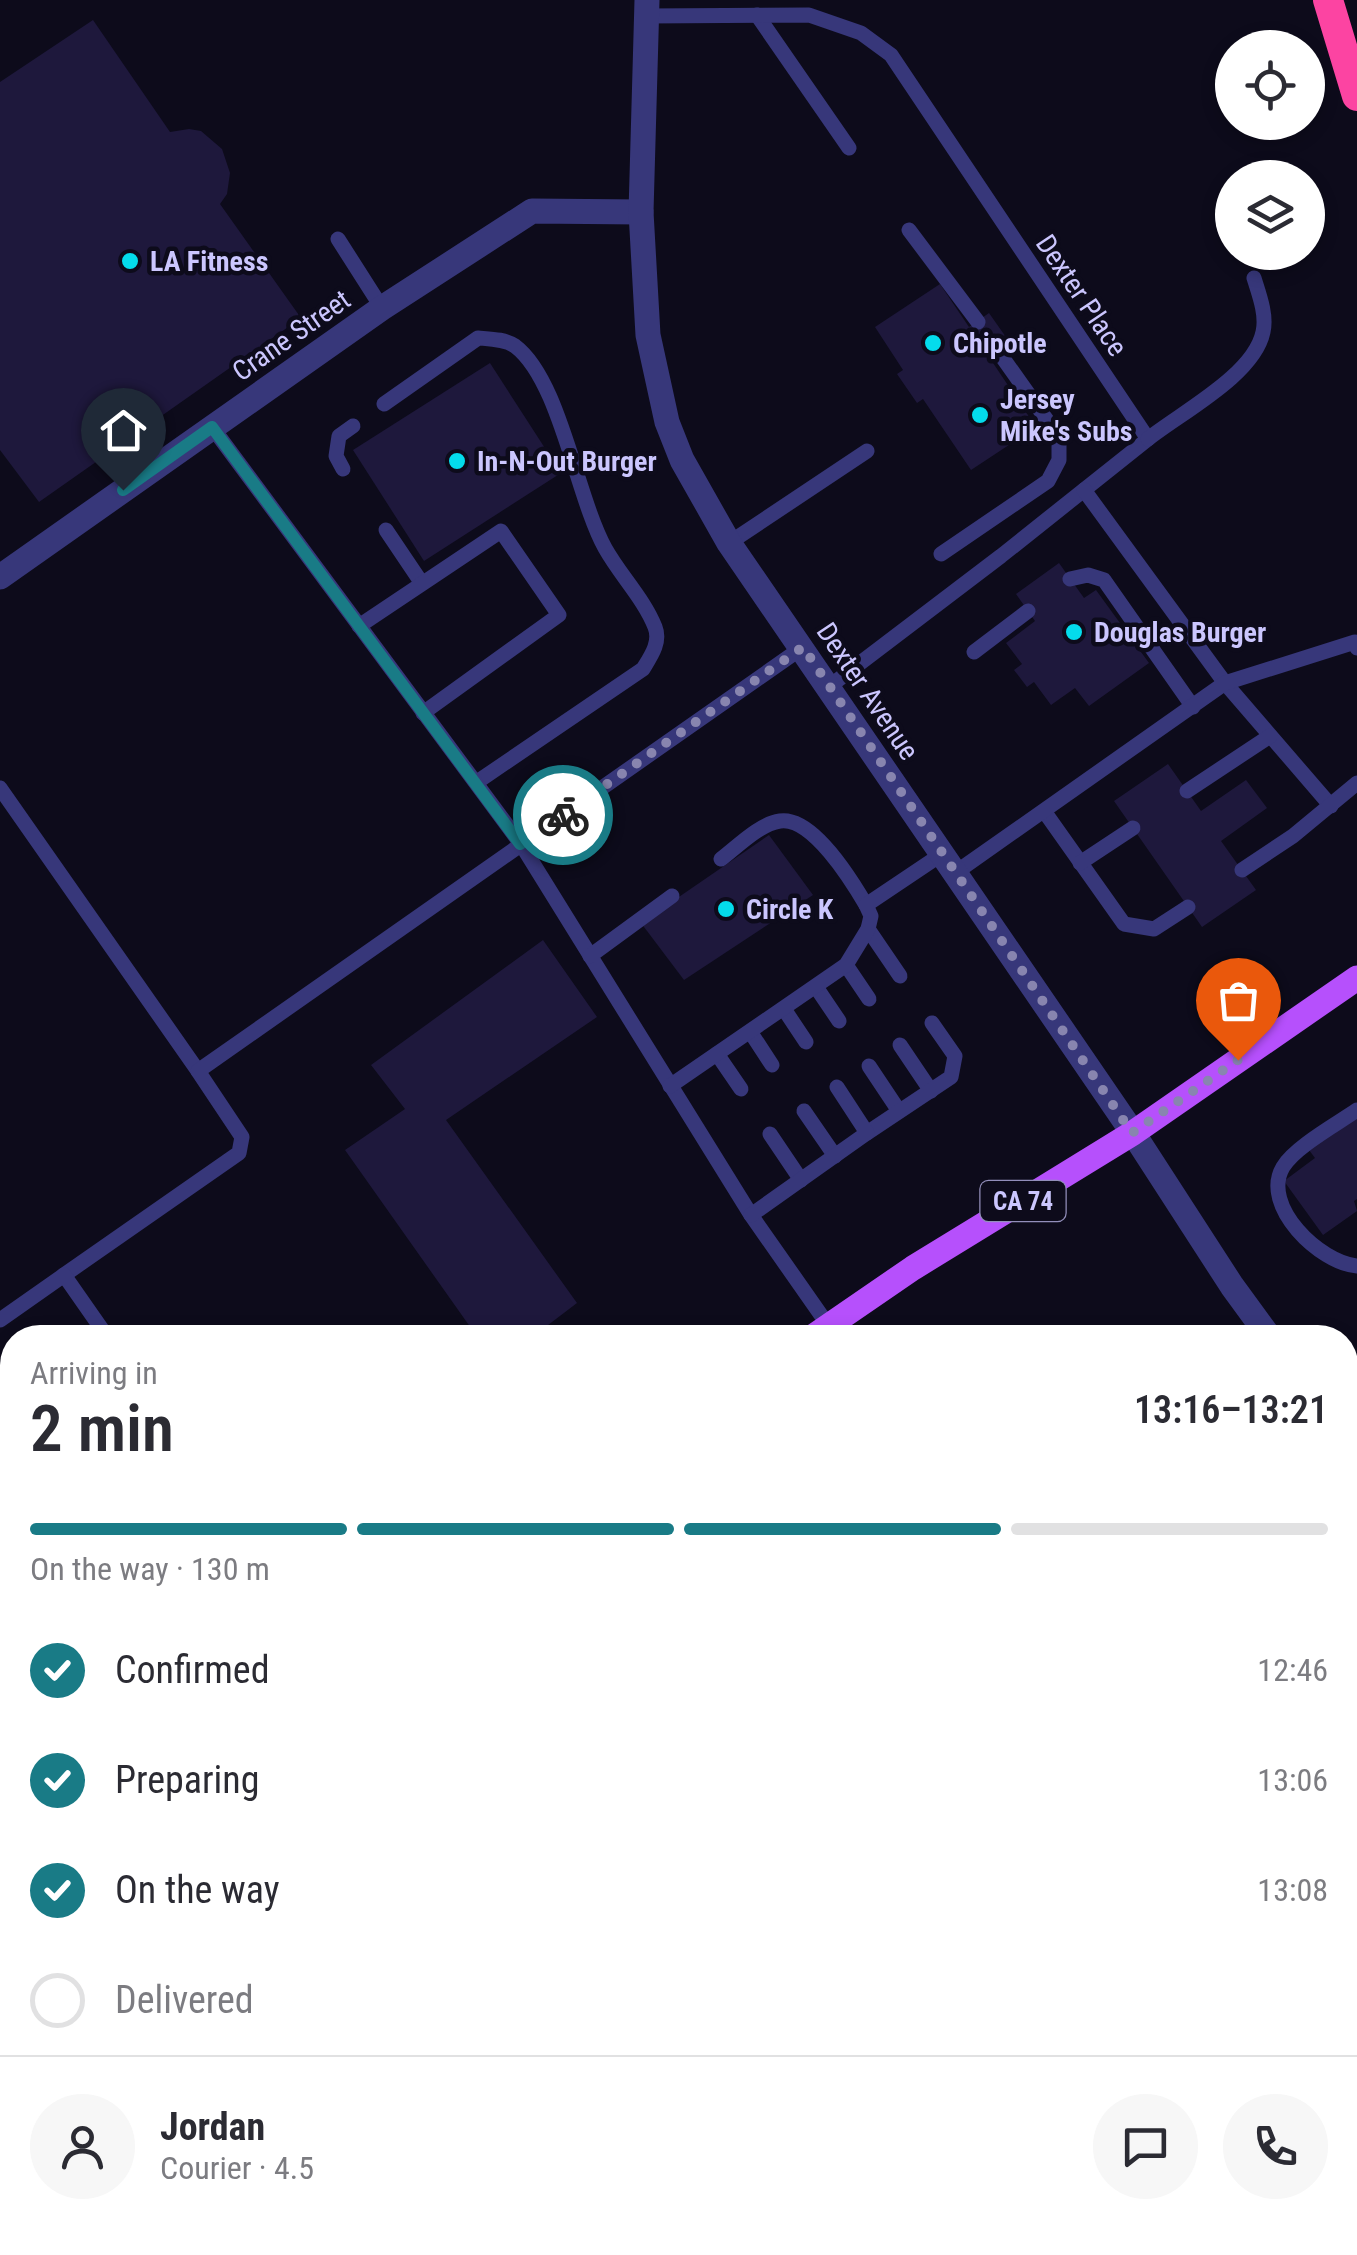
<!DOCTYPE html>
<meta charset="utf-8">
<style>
body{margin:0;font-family:"Roboto Condensed",sans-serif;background:#f7f7f7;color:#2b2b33;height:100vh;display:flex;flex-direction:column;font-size:38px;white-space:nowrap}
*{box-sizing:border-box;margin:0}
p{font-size:32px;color:#7c7c81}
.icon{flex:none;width:55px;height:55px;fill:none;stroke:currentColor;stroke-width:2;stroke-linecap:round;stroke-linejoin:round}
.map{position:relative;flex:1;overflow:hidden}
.sheet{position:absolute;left:0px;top:1325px;width:1358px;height:930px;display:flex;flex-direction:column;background:#fff;border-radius:40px 40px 0 0;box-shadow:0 5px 15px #0003}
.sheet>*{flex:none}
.fabs{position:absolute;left:1215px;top:30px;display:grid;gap:20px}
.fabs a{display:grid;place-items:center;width:110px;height:110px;border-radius:50%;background:#fff;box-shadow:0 5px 15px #0003;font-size:50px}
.pin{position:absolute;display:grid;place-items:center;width:85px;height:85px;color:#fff;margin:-102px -42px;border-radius:50% 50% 50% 0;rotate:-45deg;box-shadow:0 0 10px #0007}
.pin .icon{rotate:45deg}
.courier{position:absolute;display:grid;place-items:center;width:100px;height:100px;margin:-50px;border:8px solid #197b86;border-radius:50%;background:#fff;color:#222;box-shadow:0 2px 12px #0007}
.headline em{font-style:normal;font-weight:600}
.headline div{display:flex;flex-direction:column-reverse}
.headline{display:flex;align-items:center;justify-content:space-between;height:170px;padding:0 30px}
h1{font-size:65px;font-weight:600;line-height:75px}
.bar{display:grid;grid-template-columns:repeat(4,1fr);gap:15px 10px;align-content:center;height:120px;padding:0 30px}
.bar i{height:12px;border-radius:8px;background:#e1e1e2}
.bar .active{background:#197b86}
.bar p{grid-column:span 4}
.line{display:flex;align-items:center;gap:25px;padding:0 30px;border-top:2px solid #e1e1e2}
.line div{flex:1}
.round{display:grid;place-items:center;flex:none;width:105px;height:105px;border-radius:52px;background:#f7f7f7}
ol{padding:0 30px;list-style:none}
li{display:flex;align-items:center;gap:30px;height:110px}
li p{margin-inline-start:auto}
li .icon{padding:10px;border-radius:50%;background:#197b86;color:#fff;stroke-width:4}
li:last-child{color:#7c7c81}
li i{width:55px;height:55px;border:5px solid #e1e1e2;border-radius:50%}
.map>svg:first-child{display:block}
.building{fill:#1e183c}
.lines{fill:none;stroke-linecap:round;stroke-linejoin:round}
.service{stroke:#37377a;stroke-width:15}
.minor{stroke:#37377a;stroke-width:25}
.tertiary{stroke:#37377a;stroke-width:25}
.primary{stroke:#b650fc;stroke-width:25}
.motorway{stroke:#fc44a2;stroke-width:30}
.done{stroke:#8885af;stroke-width:10;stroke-dasharray:0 18}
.route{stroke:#197b86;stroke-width:12}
.poi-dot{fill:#04dcec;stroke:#0d0b1b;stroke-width:4}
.labels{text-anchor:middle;stroke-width:9;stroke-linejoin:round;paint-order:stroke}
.shield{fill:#0d0b1b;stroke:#928eba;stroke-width:2.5}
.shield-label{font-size:25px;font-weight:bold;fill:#cbc6fe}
.poi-label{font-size:28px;font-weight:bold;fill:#cbc6fe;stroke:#0d0b1b;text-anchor:start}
.street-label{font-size:28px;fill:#cbc6fe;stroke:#0d0b1b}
</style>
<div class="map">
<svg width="1357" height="2255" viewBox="0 0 1357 2255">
<rect width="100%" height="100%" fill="#0d0b1b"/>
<!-- building -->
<g class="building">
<polygon points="93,20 170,132 189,129 201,131 222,149 230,173 227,194 220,204 301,318 39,502 0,450 0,82"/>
<polygon points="940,284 969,327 989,313 1008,340 987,354 1036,427 971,470 923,399 917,403 897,374 903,370 875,327"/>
<polygon points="490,363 561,473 424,561 353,450"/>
<polygon points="1059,563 1084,598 1096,590 1149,663 1089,706 1075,688 1051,705 1034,682 1027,687 1014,670 1022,664 1006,643 1035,621 1016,594"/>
<polygon points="1168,764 1201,811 1246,780 1267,808 1221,841 1256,890 1202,927 1114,801"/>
<polygon points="769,835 813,895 684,980 641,923"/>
<polygon points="543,940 597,1017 446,1120 577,1303 531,1338 478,1338 345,1150 405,1109 371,1065"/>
<polygon points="1357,1116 1357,1199 1354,1201 1357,1211 1323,1235 1284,1181 1315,1158 1309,1150"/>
<polygon points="1357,1923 1357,2000 1345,1983 1345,1932"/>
<polygon points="0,2207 7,2217 0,2222 12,2242 25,2255 0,2255"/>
<polygon points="695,2242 822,2242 831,2255 703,2255"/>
</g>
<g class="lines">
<!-- service -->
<g class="service">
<polyline points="757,15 849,148"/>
<polyline points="647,16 809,15 861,33 891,55 1148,439 1001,556 830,686"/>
<polyline points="909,230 978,322"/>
<polyline points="338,239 382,308"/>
<path d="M384,404L478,338C490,339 505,339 515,346C560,380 576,495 605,548C620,575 644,599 655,627C661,642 651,656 643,669L477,782"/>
<polyline points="212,427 521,844 751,1215 828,1325"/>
<path d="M1148,439C1182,412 1254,375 1263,332C1267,315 1259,294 1254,278"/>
<polyline points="343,469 336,456 339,436 353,426"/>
<polyline points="1084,490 1225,683 1331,806"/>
<polyline points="386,530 421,582"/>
<polyline points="729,543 867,451"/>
<polyline points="941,554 1048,481 1059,460 1059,443 1049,423 1000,354"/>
<polyline points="1070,579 1088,575 1104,580 1193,707"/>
<polyline points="359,626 501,531 559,615 423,713"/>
<polyline points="974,652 1028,611"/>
<polyline points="0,788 198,1071"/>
<polyline points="1187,791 1270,736"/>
<polyline points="1044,811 1124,924 1154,929 1188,907"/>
<path d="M721,859C737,847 759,824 780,821C812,816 852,881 866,905"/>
<polyline points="1080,863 1133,828"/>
<polyline points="1242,870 1293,836 1357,783"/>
<polyline points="955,873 1225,683 1355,642 1357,648"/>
<polyline points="868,929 900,976"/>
<polyline points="590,956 672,896"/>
<polyline points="846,965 869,999"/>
<polyline points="816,987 839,1021"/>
<polyline points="784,1009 806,1042"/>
<polyline points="751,1033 772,1065"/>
<polyline points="900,1045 931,1091"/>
<polyline points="717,1054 741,1089"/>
<polyline points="869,1066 899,1111"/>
<polyline points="670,1086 846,965 868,929 871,916 866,905 942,854"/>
<path d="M1357,1110C1337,1124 1295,1147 1283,1167C1260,1206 1320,1263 1357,1266"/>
<polyline points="804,1111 835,1156"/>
<polyline points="867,1133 951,1077 955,1056 932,1023"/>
<polyline points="770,1134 801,1180"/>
<polyline points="751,1215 867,1133 837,1087"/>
<polyline points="64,1275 239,1153 242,1137 198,1071 803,647"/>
<polyline points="0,1320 64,1275 108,1338"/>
<polyline points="0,1408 12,1399"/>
<polyline points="1345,1529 1357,1509"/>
<polyline points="0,1536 12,1553"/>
<polyline points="0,1687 12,1679"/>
<polyline points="0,1754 12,1745"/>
<polyline points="1345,1881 1357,1872"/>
<polyline points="1345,2087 1357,2107"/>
<polyline points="0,2153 12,2170"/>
<polyline points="65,2242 74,2255"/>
<polyline points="113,2242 122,2254"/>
<polyline points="863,2242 870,2255"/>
</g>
<!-- minor -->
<g class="minor">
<polyline points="0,577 382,308 532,211 641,212"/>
<polyline points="1133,1133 1232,1286 1270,1338"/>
<polyline points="1345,1403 1357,1411"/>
</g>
<!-- tertiary -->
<polyline class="tertiary" points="647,0 641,212 648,335 667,422 682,460 729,543 1133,1133"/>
<!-- primary -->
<g class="primary">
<polyline points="811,1338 913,1268 1133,1133 1357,978"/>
<polyline points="0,1919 12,1910"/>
</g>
<!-- motorway -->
<polyline class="motorway" points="1328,0 1357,96"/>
</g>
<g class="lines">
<!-- done -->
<polyline class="done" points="563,815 803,647 1132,1133 1238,1060"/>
<!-- route -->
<polyline class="route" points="123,490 212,427 520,844 563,815"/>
</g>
<!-- markers -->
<g class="poi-dot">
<circle cx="130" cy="261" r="10"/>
<circle cx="933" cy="343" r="10"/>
<circle cx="980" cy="415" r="10"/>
<circle cx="457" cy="461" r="10"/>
<circle cx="1074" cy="632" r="10"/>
<circle cx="726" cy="909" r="10"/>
</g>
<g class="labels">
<!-- shield labels -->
<rect class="shield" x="980.5" y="1181" width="85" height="40" rx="8"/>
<g class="shield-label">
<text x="1023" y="1210">CA 74</text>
</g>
<!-- poi labels -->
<g class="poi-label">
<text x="150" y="271">LA Fitness</text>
<text x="953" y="353">Chipotle</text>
<text x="1000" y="409">Jersey<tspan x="1000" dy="32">Mike's Subs</tspan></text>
<text x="477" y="471">In-N-Out Burger</text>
<text x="1094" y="642">Douglas Burger</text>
<text x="746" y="919">Circle K</text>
</g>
<!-- street labels -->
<g class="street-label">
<text transform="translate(1082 295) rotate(56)" y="10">Dexter Place</text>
<text transform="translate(291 335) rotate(-35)" y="10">Crane Street</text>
<text transform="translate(868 691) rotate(56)" y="10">Dexter Avenue</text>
</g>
</g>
</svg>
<div class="fabs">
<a><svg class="icon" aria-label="locate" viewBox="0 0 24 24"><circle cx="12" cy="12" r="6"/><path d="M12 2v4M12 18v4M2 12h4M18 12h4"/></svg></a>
<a><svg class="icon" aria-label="layers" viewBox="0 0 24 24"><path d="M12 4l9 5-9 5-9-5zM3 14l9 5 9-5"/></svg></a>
</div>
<div class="pin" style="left:1238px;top:1060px;background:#ea580c"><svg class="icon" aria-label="bag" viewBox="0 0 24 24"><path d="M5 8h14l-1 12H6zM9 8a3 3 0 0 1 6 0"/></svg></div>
<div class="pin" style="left:123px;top:490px;background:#1f2937"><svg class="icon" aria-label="home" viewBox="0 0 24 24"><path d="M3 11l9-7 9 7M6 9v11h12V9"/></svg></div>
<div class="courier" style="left:563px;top:815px"><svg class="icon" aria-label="bike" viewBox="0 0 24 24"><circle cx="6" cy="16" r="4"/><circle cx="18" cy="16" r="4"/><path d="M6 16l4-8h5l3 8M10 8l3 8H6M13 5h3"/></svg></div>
<section class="sheet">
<div class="headline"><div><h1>2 min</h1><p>Arriving in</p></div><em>13:16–13:21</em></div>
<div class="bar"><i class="active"></i><i class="active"></i><i class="active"></i><i></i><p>On the way · 130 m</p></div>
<ol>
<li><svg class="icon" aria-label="check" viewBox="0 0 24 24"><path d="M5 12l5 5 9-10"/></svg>Confirmed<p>12:46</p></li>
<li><svg class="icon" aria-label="check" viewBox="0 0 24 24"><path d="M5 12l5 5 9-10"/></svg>Preparing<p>13:06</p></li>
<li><svg class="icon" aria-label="check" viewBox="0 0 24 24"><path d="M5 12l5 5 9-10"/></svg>On the way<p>13:08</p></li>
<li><i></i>Delivered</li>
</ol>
<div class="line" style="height:180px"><a class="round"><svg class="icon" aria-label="person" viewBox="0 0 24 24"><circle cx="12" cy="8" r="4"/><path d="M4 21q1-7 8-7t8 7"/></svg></a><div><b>Jordan</b><p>Courier · 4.5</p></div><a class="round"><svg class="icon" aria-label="chat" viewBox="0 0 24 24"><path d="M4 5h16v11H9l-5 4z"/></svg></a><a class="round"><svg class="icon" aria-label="phone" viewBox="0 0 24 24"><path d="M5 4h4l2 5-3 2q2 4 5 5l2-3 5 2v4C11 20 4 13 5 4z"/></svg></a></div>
</section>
</div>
